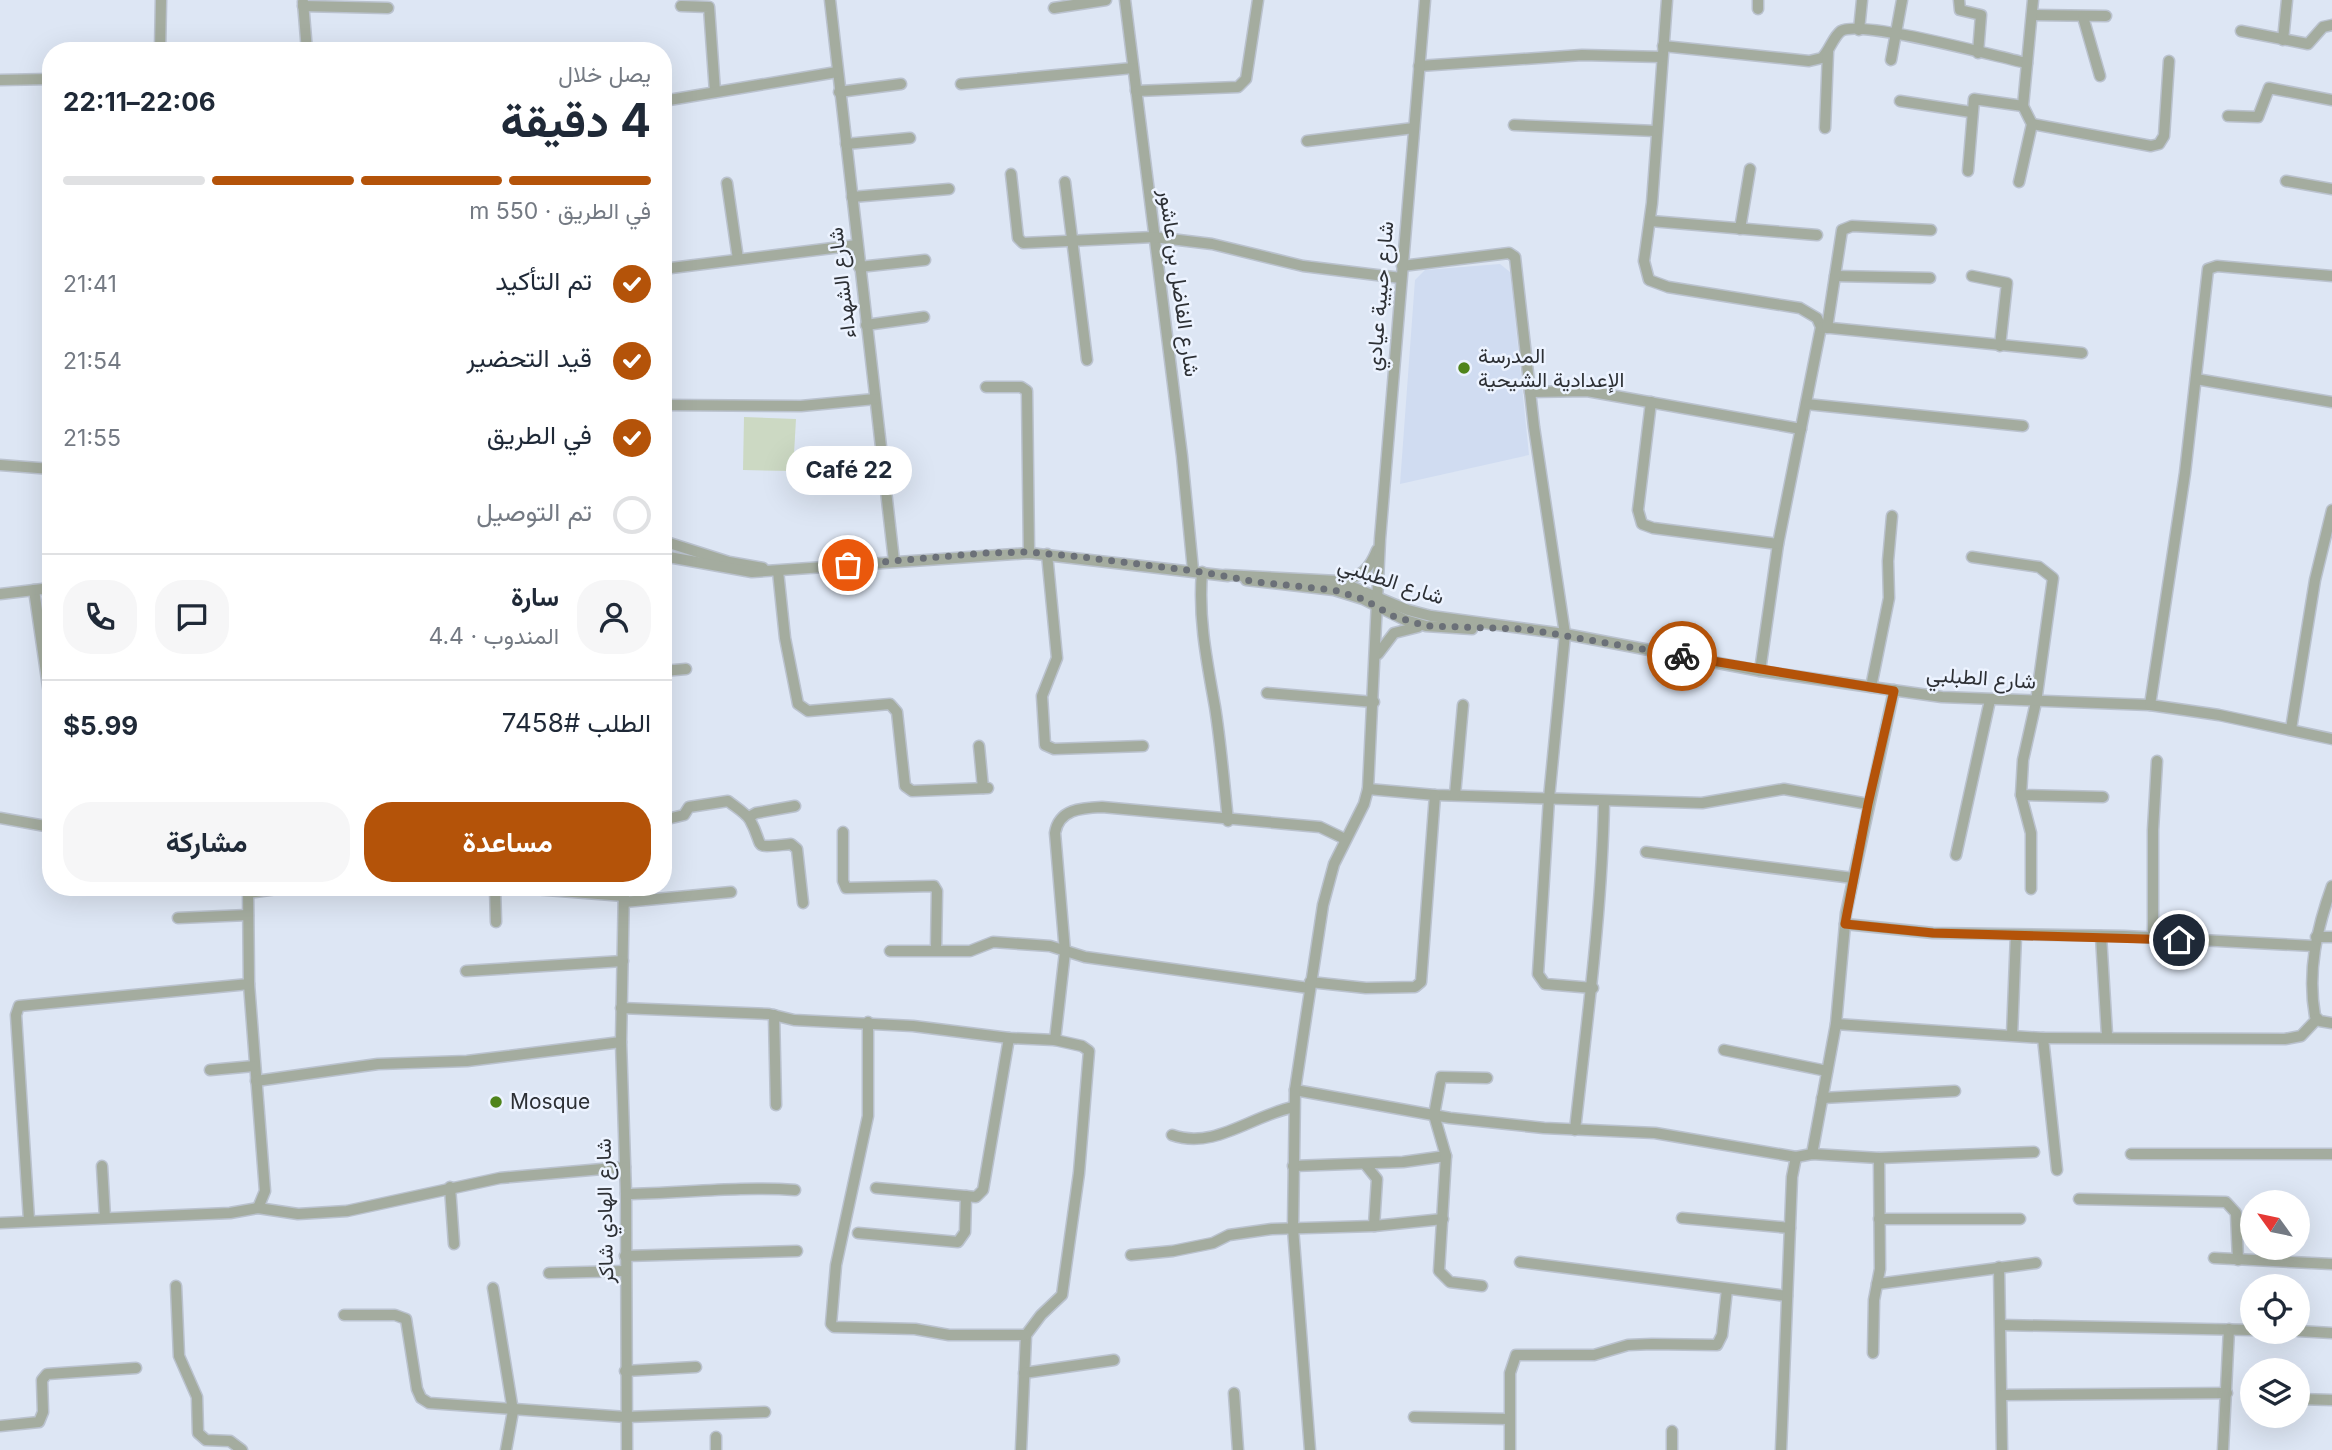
<!DOCTYPE html>
<html lang="ar">
<meta charset="utf-8">
<style>
body{margin:0;font-family:Inter,Vazirmatn,sans-serif;background:#f6f6f7;color:#1f2937;direction:rtl;height:100vh;display:flex;flex-direction:column;font-size:26px;white-space:nowrap}
*{box-sizing:border-box;margin:0}
p{font-size:23px;color:#747a83}
.icon{flex:none;width:38px;height:38px;fill:none;stroke:currentColor;stroke-width:2;stroke-linecap:round;stroke-linejoin:round}
.map{position:relative;flex:1;overflow:hidden;direction:ltr}
.drawer{position:absolute;left:42px;top:42px;width:630px;height:854px;display:flex;flex-direction:column;background:#fff;border-radius:28px;box-shadow:0 7px 28px #0002;direction:rtl}
.drawer>*{flex:none}
.needle{width:46px;rotate:303deg}
.fabs{position:absolute;left:2240px;top:1190px;display:grid;gap:14px}
.fabs a{display:grid;place-items:center;width:70px;height:70px;border-radius:50%;background:#fff;box-shadow:0 7px 28px #0002;font-size:35px}
.pin{position:absolute;display:grid;place-items:center;width:60px;height:60px;color:#fff;margin:-30px;border:4px solid #fff;border-radius:50%;box-shadow:0 2px 7px #0007}
.courier{position:absolute;display:grid;place-items:center;width:70px;height:70px;margin:-35px;border:5px solid #b45309;border-radius:50%;background:#fff;color:#222;box-shadow:0 2px 9px #0007}
.bubble{position:absolute;height:49px;border-radius:24px;background:#fff;box-shadow:0 7px 28px #0002;font-size:23px;font-weight:700;line-height:49px;text-align:center;direction:rtl}
.head em{font-style:normal;font-weight:700}
.head div{display:flex;flex-direction:column-reverse}
.head{display:flex;align-items:center;justify-content:space-between;height:119px;padding:0 21px}
h1{font-size:46px;font-weight:700;line-height:52px}
.bar{display:grid;grid-template-columns:repeat(4,1fr);gap:10px 7px;align-content:center;height:84px;padding:0 21px}
.bar i{height:9px;border-radius:5px;background:#e0e1e3}
.bar .on{background:#b45309}
.bar p{grid-column:span 4}
.line{display:flex;align-items:center;gap:18px;padding:0 21px;border-top:2px solid #e0e1e3}
.line div{flex:1}
.round{display:grid;place-items:center;flex:none;width:74px;height:74px;border-radius:28px;background:#f6f6f7}
ol{padding:0 21px;list-style:none}
li{display:flex;align-items:center;gap:21px;height:77px}
li p{margin-inline-start:auto}
li .icon{padding:7px;border-radius:50%;background:#b45309;color:#fff;stroke-width:4}
li:last-child{color:#747a83}
li i{width:38px;height:38px;border:4px solid #e0e1e3;border-radius:50%}
.primary-button{display:flex;gap:14px;margin-top:auto;padding:14px 21px}
.primary-button a{flex:1;height:80px;border-radius:28px;background:#b45309;color:#fff;font-size:28px;font-weight:700;line-height:80px;text-align:center}
.primary-button a+a{background:#f6f6f7;color:#1f2937}
.map>svg:first-child{display:block}
.built{fill:#d0dcf1}
.green{fill:#ccd9c3}
.lines{fill:none;stroke-linecap:round;stroke-linejoin:round}
.minor-casing{stroke:#bac2ce;stroke-width:13}
.minor{stroke:#a4ac9f;stroke-width:10}
.done{stroke:#6b7078;stroke-width:7;stroke-dasharray:0 12.6}
.route{stroke:#b45309;stroke-width:9}
.poi-dot{fill:#4f841b;stroke:#ecf3ff;stroke-width:2.5}
.labels{text-anchor:middle;stroke-width:5;stroke-linejoin:round;paint-order:stroke}
.street-label{font-size:21px;fill:#2d3035;stroke:#ecf3ff}
.poi-label{font-size:21px;fill:#2d3035;stroke:#ecf3ff;text-anchor:start}
</style>
<div class="map">
<svg width="2332" height="1450" viewBox="0 0 2332 1450">
<rect width="100%" height="100%" fill="#dde6f4"/>
<!-- built -->
<polygon class="built" points="1500,264 1510,272 1511,278 1529,455 1400,484 1415,280 1425,270"/>
<!-- green -->
<polygon class="green" points="744,417 796,419 793,471 743,470"/>
<g class="lines">
<defs>
<g id="minor">
<polyline points="830,0 894,561"/>
<polyline points="1125,0 1182,456 1193,570"/>
<polyline points="1667,0 1652,203 1644,261 1649,280 1668,287 1800,308 1817,318 1821,327 1778,544 1760,671"/>
<polyline points="1758,0 1758,9"/>
<polyline points="1959,0 1960,10 1981,15 1978,53"/>
<polyline points="303,2 307,51"/>
<polyline points="303,6 388,8"/>
<polyline points="681,6 709,7 715,92"/>
<polyline points="1054,8 1106,0"/>
<polyline points="2032,15 2106,16"/>
<polyline points="2083,17 2100,76"/>
<polyline points="1859,30 1862,0"/>
<polyline points="2241,31 2308,44 2323,27 2332,25"/>
<polyline points="2283,40 2287,0"/>
<path d="M1663,46L1809,61L1822,58C1830,50 1833,37 1841,31C1860,19 1998,57 2027,63"/>
<polyline points="160,51 161,0"/>
<polyline points="1891,60 1902,0"/>
<polyline points="1419,66 1582,55 1662,57"/>
<polyline points="0,80 51,79"/>
<polyline points="961,84 1133,68"/>
<polyline points="1136,91 1238,87 1246,79 1258,0"/>
<polyline points="839,92 901,84"/>
<polyline points="663,101 837,72"/>
<polyline points="1900,101 1971,112"/>
<polyline points="2228,116 2258,117 2269,88 2332,100"/>
<polyline points="2032,124 2151,146 2159,144 2164,136 2169,61"/>
<polyline points="1514,125 1656,131"/>
<polyline points="1825,128 1828,52"/>
<polyline points="1307,141 1414,128"/>
<polyline points="846,144 910,138"/>
<polyline points="1968,171 1974,99 2023,106"/>
<polyline points="1011,174 1018,238 1023,243 1154,237 1212,244 1303,266 1401,278"/>
<polyline points="2286,181 2332,189"/>
<polyline points="1065,182 1087,360"/>
<polyline points="2019,182 2032,124 2023,106 2033,0"/>
<polyline points="727,183 738,259"/>
<polyline points="852,197 949,189"/>
<polyline points="1651,221 1817,235"/>
<polyline points="1740,229 1750,169"/>
<polyline points="1402,266 1509,253 1515,257 1534,427 1565,634 1549,798 1538,974 1545,984 1593,988"/>
<polyline points="859,267 925,260"/>
<polyline points="663,269 857,245"/>
<polyline points="1835,276 1930,278"/>
<polyline points="1972,276 2007,283 2000,346"/>
<polyline points="866,325 924,317"/>
<polyline points="1821,327 2082,353"/>
<polyline points="1827,328 1842,230 1852,226 1931,230"/>
<polyline points="2196,379 2332,402"/>
<polyline points="986,387 1021,387 1027,391 1029,553"/>
<polyline points="1530,392 1587,391 1801,429"/>
<polyline points="1651,402 1638,510 1642,524 1653,528 1778,544"/>
<polyline points="1806,404 2023,426"/>
<polyline points="663,405 801,406 875,399"/>
<polyline points="0,465 51,469"/>
<polyline points="663,541 729,562 763,568"/>
<polyline points="1047,554 1057,658 1042,696 1045,745 1054,749 1143,746"/>
<polyline points="663,556 752,572 1029,553 1228,576"/>
<polyline points="1972,557 2039,567 2053,578 2036,702 2023,760 2021,795 2103,797"/>
<polyline points="778,571 785,638 798,704 808,711 890,704 897,712 905,786 912,791 988,788"/>
<path d="M1202,572C1198,618 1207,662 1215,707C1221,745 1224,783 1228,821"/>
<polyline points="1225,575 1338,581 1408,610 1431,616 1565,634 1760,671 1871,687 1942,697 2150,705 2219,715 2332,739"/>
<polyline points="1246,580 1334,590 1363,599 1405,620 1426,626 1472,629"/>
<path d="M1341,580C1361,578 1370,568 1377,550"/>
<polyline points="34,590 51,707"/>
<polyline points="0,594 51,588"/>
<polyline points="1378,654 1394,633 1418,627"/>
<polyline points="663,671 686,669"/>
<polyline points="1871,687 1889,598 1888,561 1892,516"/>
<polyline points="1267,693 1374,702"/>
<polyline points="2150,705 2185,473 2208,269 2217,266 2332,276"/>
<polyline points="2291,729 2315,580 2332,510"/>
<polyline points="979,746 983,788"/>
<polyline points="1368,789 1435,795 1702,803 1784,789 1868,804"/>
<polyline points="1455,795 1463,705"/>
<polyline points="2021,795 2031,833 2031,889"/>
<polyline points="749,817 756,813 795,806"/>
<polyline points="0,818 51,827"/>
<path d="M663,820L684,815L689,807L728,801C734,806 746,813 750,820C766,849 749,848 791,844L797,849L803,903"/>
<polyline points="843,832 843,881 846,888 934,886 937,891 936,949"/>
<polyline points="1646,852 1853,878"/>
<polyline points="1956,855 1990,700"/>
<path d="M2332,886C2317,928 2307,971 2315,1016L2320,1021L2332,1023"/>
<polyline points="248,887 249,984 265,1191 258,1208"/>
<polyline points="495,887 496,922"/>
<polyline points="507,887 624,896"/>
<polyline points="624,887 621,1042 626,1194 627,1450"/>
<polyline points="425,888 428,887"/>
<polyline points="248,893 291,887"/>
<polyline points="624,902 731,892"/>
<polyline points="178,918 248,915"/>
<polyline points="1845,924 1933,933 2124,936 2314,946"/>
<polyline points="2101,936 2107,1035"/>
<polyline points="2316,937 2332,937"/>
<polyline points="2153,938 2153,830 2157,761"/>
<polyline points="890,951 970,951 993,942 1050,946 1085,957 1309,988"/>
<polyline points="466,971 623,961"/>
<polyline points="1310,982 1366,988 1415,987 1421,982 1435,795"/>
<polyline points="621,1008 769,1014 794,1020 913,1026 1009,1038 1055,1040 1082,1046 1089,1051 1079,1173 1062,1295 1041,1315 1026,1335 1021,1450"/>
<polyline points="774,1015 776,1105"/>
<polyline points="868,1022 868,1116 836,1265 831,1324 834,1327 915,1329 949,1335 1026,1335"/>
<polyline points="1836,1024 2043,1038 2057,1170"/>
<polyline points="2012,1035 2016,935"/>
<polyline points="2043,1038 2285,1039 2301,1036 2317,1019"/>
<path d="M1055,1040L1065,952L1055,833C1059,809 1081,808 1102,807L1320,827L1345,839"/>
<polyline points="1724,1050 1827,1071"/>
<polyline points="210,1070 254,1066"/>
<polyline points="256,1081 378,1064 467,1061 621,1042"/>
<polyline points="1295,1090 1450,1118 1544,1128 1655,1133 1796,1157 1812,1154 1879,1158 2034,1152"/>
<polyline points="1822,1098 1955,1091"/>
<path d="M1575,1130C1587,1020 1602,912 1604,801"/>
<path d="M1172,1135C1215,1150 1252,1115 1294,1107"/>
<polyline points="1812,1154 1836,1024 1846,913 1894,690"/>
<polyline points="2131,1154 2332,1154"/>
<polyline points="1365,1164 1377,1179 1374,1226"/>
<polyline points="102,1166 105,1218"/>
<polyline points="1293,1166 1403,1162 1446,1156"/>
<polyline points="450,1187 454,1244"/>
<polyline points="876,1188 976,1197 983,1190 1009,1038"/>
<path d="M626,1194C683,1193 739,1186 795,1190"/>
<polyline points="2079,1199 2226,1202 2236,1213 2238,1260"/>
<polyline points="1682,1218 1790,1228"/>
<polyline points="1879,1219 2020,1219"/>
<polyline points="29,1220 16,1015 19,1006 249,984"/>
<polyline points="0,1223 230,1213 258,1208 298,1214 347,1211 500,1178 625,1167"/>
<polyline points="858,1233 958,1242 965,1232 966,1196"/>
<polyline points="1131,1255 1173,1251 1213,1243 1229,1235 1272,1229 1374,1226 1443,1219"/>
<polyline points="625,1256 797,1251"/>
<polyline points="2214,1258 2332,1264"/>
<polyline points="1520,1262 1787,1296"/>
<polyline points="1999,1267 2002,1450"/>
<polyline points="549,1273 625,1271"/>
<polyline points="1877,1284 2036,1263"/>
<polyline points="176,1286 179,1356 197,1397 198,1433 206,1440 230,1441 242,1450"/>
<polyline points="1482,1286 1450,1282 1439,1271 1446,1156 1434,1115 1441,1077 1487,1078"/>
<polyline points="493,1288 513,1411 506,1450"/>
<polyline points="344,1315 395,1315 406,1319 417,1389 421,1398 429,1403 626,1417 765,1412"/>
<polyline points="2002,1325 2252,1330"/>
<polyline points="2298,1331 2332,1333"/>
<polyline points="1873,1353 1874,1300 1880,1269 1879,1158"/>
<polyline points="625,1371 696,1367"/>
<polyline points="1024,1373 1114,1360"/>
<polyline points="1234,1393 1238,1450"/>
<polyline points="2002,1395 2227,1393"/>
<polyline points="2298,1399 2332,1400"/>
<polyline points="1414,1417 1509,1419"/>
<polyline points="0,1426 39,1422 43,1412 42,1380 47,1374 136,1368"/>
<polyline points="1672,1431 1672,1450"/>
<polyline points="716,1437 716,1450"/>
<polyline points="1310,1450 1293,1228 1295,1090 1323,905 1334,864 1364,804 1368,789 1380,539 1425,0"/>
<polyline points="1510,1450 1510,1373 1516,1355 1594,1355 1628,1345 1652,1344 1717,1345 1722,1335 1727,1289"/>
<polyline points="1781,1450 1792,1177 1796,1157"/>
<polyline points="2223,1450 2229,1329"/>
</g>
</defs>
<!-- minor casing -->
<use href="#minor" class="minor-casing"/>
<!-- minor -->
<use href="#minor" class="minor"/>
</g>
<g class="lines">
<!-- done -->
<polyline class="done" points="848,565 984,553 1029,552 1082,557 1202,572 1257,582 1334,590 1363,599 1393,616 1426,626 1526,629 1682,656"/>
<!-- route -->
<polyline class="route" points="1682,656 1894,691 1868,804 1845,924 1933,933 2179,940"/>
</g>
<!-- markers -->
<g class="poi-dot">
<circle cx="1464" cy="368" r="7"/>
<circle cx="496" cy="1102" r="7"/>
</g>
<g class="labels">
<!-- street labels -->
<g class="street-label">
<text transform="translate(842 283) rotate(-97)" y="7">شارع الشهداء</text>
<text transform="translate(1179 283) rotate(82)" y="7">شارع الفاضل بن عاشور</text>
<text transform="translate(1380 296) rotate(-85)" y="7">شارع حبيبة عيادي</text>
<text transform="translate(1391 581) rotate(18)" y="7">شارع الطبلبي</text>
<text transform="translate(1981 678) rotate(4)" y="7">شارع الطبلبي</text>
<text transform="translate(605 1211) rotate(-91)" y="7">شارع الهادي شاكر</text>
</g>
<!-- poi labels -->
<g class="poi-label">
<text x="1478" y="363">المدرسة<tspan x="1478" dy="24">الإعدادية الشيحية</tspan></text>
<text x="510" y="1109">Mosque</text>
</g>
</g>
</svg>
<div class="fabs">
<a><svg class="needle" viewBox="-14 -14 28 28"><path d="M0-13l5 13h-10z" fill="#e53935"/><path d="M0 13l5-13h-10z" fill="#747a83"/></svg></a>
<a><svg class="icon" aria-label="locate" viewBox="0 0 24 24"><circle cx="12" cy="12" r="6"/><path d="M12 2v4M12 18v4M2 12h4M18 12h4"/></svg></a>
<a><svg class="icon" aria-label="layers" viewBox="0 0 24 24"><path d="M12 4l9 5-9 5-9-5zM3 14l9 5 9-5"/></svg></a>
</div>
<div class="pin" style="left:848px;top:565px;background:#ea580c"><svg class="icon" aria-label="bag" viewBox="0 0 24 24"><path d="M5 8h14l-1 12H6zM9 8a3 3 0 0 1 6 0"/></svg></div>
<div class="pin" style="left:2179px;top:940px;background:#1f2937"><svg class="icon" aria-label="home" viewBox="0 0 24 24"><path d="M3 11l9-7 9 7M6 9v11h12V9"/></svg></div>
<div class="courier" style="left:1682px;top:656px"><svg class="icon" aria-label="bike" viewBox="0 0 24 24"><circle cx="6" cy="16" r="4"/><circle cx="18" cy="16" r="4"/><path d="M6 16l4-8h5l3 8M10 8l3 8H6M13 5h3"/></svg></div>
<div class="bubble" style="left:786px;top:446px;width:126px">Café 22</div>
<section class="drawer">
<div class="head"><div><h1>4 دقيقة</h1><p>يصل خلال</p></div><em>22:06–22:11</em></div>
<div class="bar"><i class="on"></i><i class="on"></i><i class="on"></i><i></i><p>في الطريق · 550 m</p></div>
<ol>
<li><svg class="icon" aria-label="check" viewBox="0 0 24 24"><path d="M5 12l5 5 9-10"/></svg>تم التأكيد<p>21:41</p></li>
<li><svg class="icon" aria-label="check" viewBox="0 0 24 24"><path d="M5 12l5 5 9-10"/></svg>قيد التحضير<p>21:54</p></li>
<li><svg class="icon" aria-label="check" viewBox="0 0 24 24"><path d="M5 12l5 5 9-10"/></svg>في الطريق<p>21:55</p></li>
<li><i></i>تم التوصيل</li>
</ol>
<div class="line" style="height:126px"><a class="round"><svg class="icon" aria-label="person" viewBox="0 0 24 24"><circle cx="12" cy="8" r="4"/><path d="M4 21q1-7 8-7t8 7"/></svg></a><div><b>سارة</b><p>المندوب · 4.4</p></div><a class="round"><svg class="icon" aria-label="chat" viewBox="0 0 24 24"><path d="M4 5h16v11H9l-5 4z"/></svg></a><a class="round"><svg class="icon" aria-label="phone" viewBox="0 0 24 24"><path d="M5 4h4l2 5-3 2q2 4 5 5l2-3 5 2v4C11 20 4 13 5 4z"/></svg></a></div>
<div class="line" style="height:91px"><div>الطلب #7458</div><b>$5.99</b></div>
<div class="primary-button"><a>مساعدة</a><a>مشاركة</a></div>
</section>
</div>
